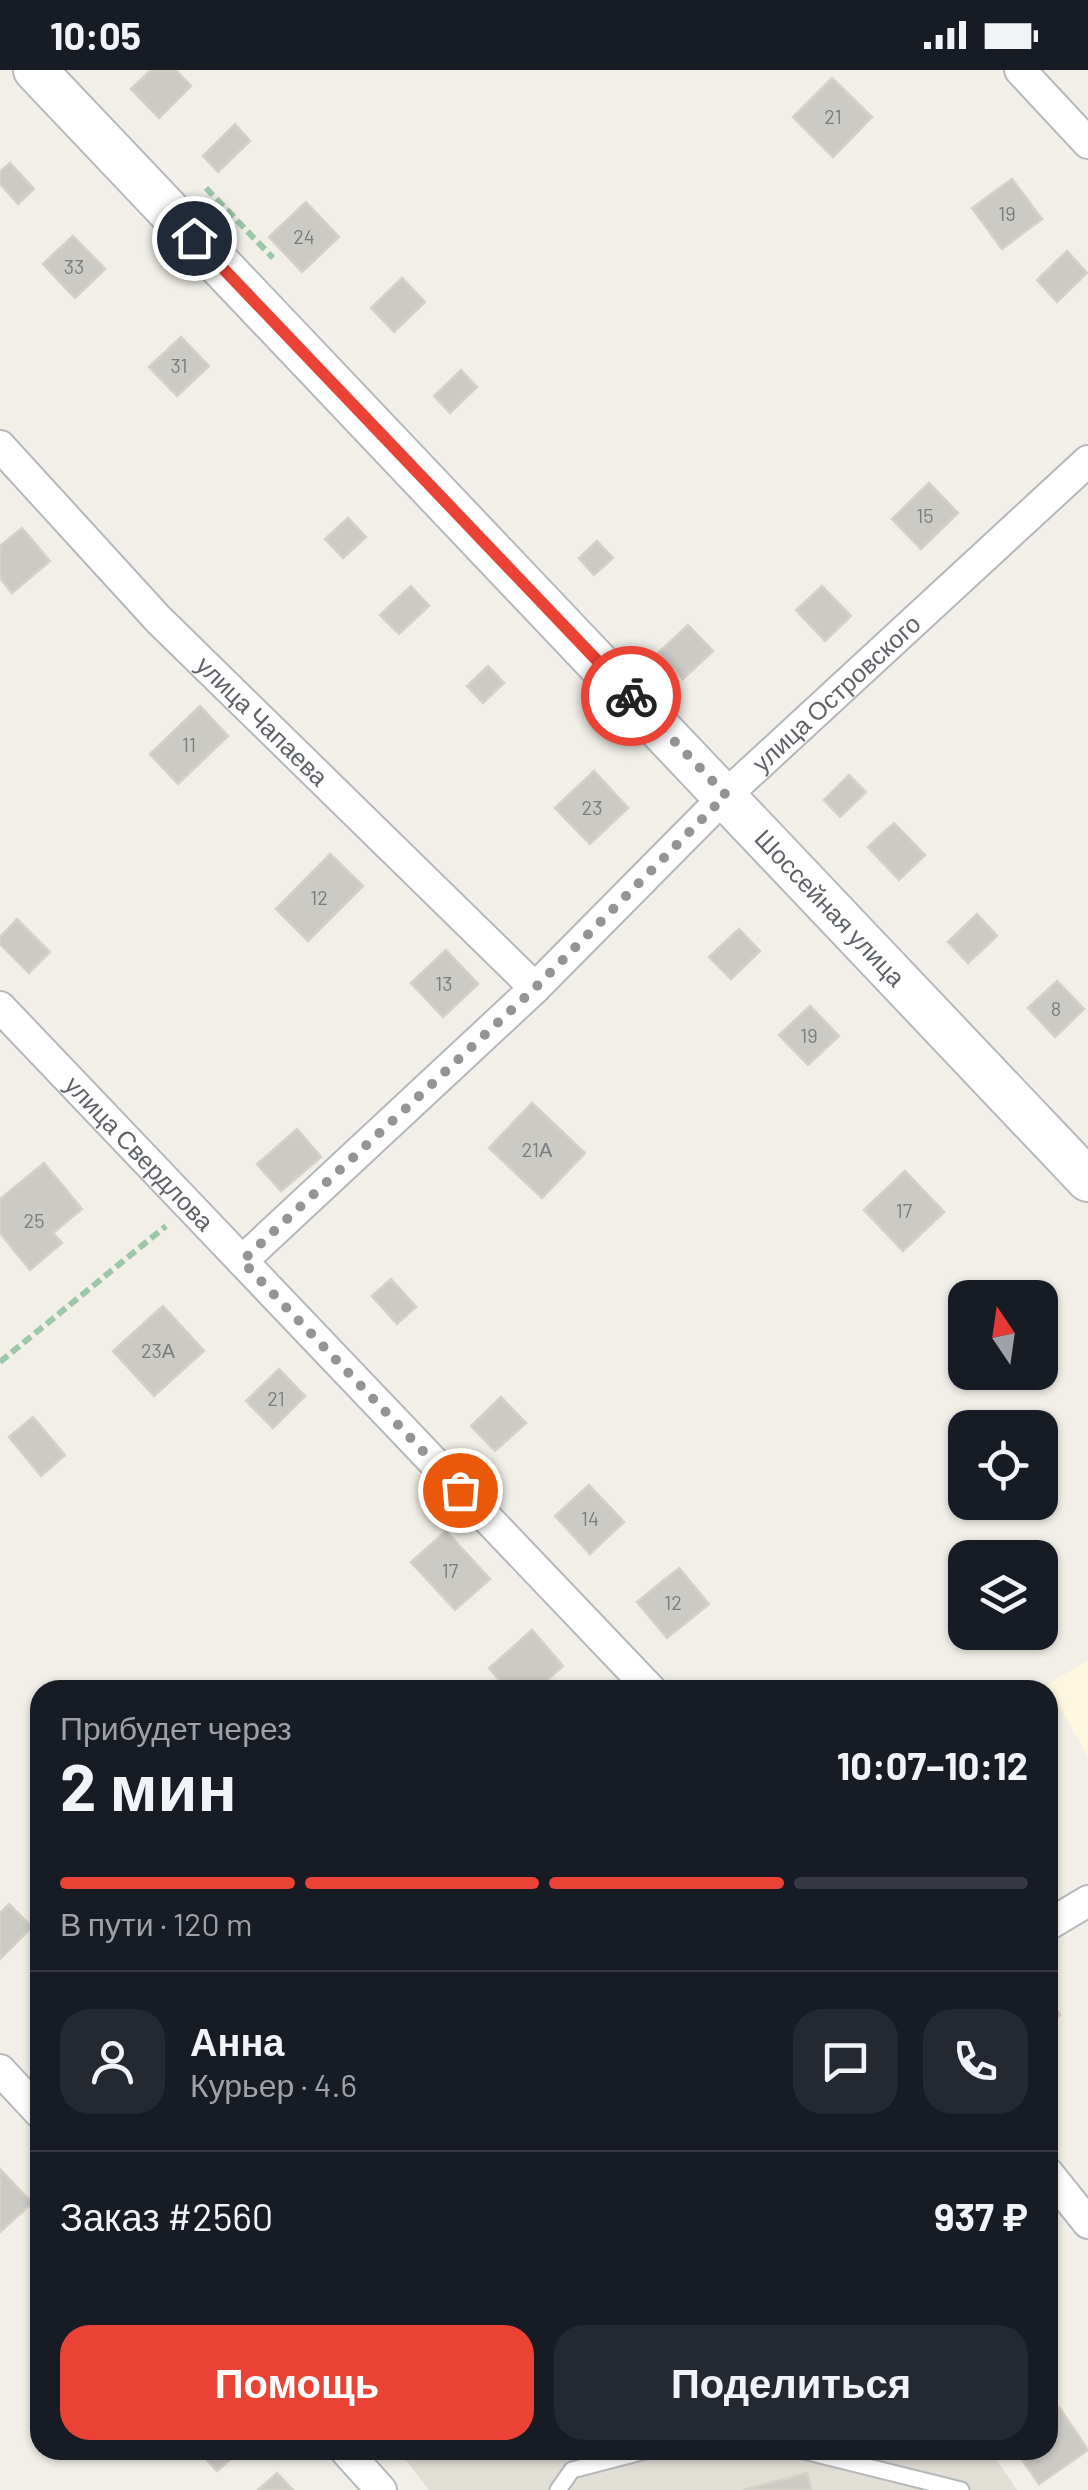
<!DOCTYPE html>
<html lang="ru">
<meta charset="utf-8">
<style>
body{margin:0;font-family:Barlow,sans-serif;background:#242831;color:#f1f3f6;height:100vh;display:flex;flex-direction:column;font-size:38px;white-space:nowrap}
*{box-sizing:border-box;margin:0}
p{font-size:32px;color:#9ea1a6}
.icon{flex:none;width:55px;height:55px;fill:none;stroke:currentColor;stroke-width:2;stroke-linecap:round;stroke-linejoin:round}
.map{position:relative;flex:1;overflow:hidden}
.sheet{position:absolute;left:30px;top:1610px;width:1028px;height:780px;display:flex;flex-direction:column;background:#171b24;border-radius:30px;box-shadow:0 2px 8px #0004}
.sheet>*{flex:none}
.needle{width:65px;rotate:347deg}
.controls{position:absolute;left:948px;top:1210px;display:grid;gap:20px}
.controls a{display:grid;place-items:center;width:110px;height:110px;border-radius:20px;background:#171b24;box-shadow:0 2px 8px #0004;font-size:50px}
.pin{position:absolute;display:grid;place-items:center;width:85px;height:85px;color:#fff;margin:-42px;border:5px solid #fff;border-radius:50%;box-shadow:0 2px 10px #0007}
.courier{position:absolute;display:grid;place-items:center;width:100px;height:100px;margin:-50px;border:8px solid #ea4335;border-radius:50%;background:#fff;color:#222;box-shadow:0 2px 12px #0007}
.summary em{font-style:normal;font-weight:700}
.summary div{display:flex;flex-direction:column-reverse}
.summary{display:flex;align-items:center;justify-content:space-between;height:170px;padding:0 30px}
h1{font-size:65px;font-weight:700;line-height:75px}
.bar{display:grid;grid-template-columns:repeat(4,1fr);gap:15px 10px;align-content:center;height:120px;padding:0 30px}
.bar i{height:12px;border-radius:8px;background:#363941}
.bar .current{background:#ea4335}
.bar p{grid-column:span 4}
.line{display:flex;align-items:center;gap:25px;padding:0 30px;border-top:2px solid #363941}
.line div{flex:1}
.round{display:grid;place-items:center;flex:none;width:105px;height:105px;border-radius:30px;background:#242831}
.cta{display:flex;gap:20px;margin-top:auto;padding:20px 30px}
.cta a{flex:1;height:115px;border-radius:30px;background:#ea4335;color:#fff;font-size:40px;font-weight:700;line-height:115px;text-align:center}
.cta a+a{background:#242831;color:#f1f3f6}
.status{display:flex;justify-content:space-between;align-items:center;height:70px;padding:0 50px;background:#171b24;direction:ltr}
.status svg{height:28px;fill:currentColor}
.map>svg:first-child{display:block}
.commercial{fill:#fef7e0}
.education{fill:#e1ded6}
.building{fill:#cccac5;stroke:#d6d1c6;stroke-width:2.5}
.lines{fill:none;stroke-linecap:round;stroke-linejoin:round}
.lane-casing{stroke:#b5b8bc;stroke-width:19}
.street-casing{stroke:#b5b8bc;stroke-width:34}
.secondary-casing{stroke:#b6babf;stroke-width:46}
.path{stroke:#9cc7a9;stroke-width:6;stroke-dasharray:10 5;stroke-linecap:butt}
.lane{stroke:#fff;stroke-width:15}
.street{stroke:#fff;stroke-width:30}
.secondary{stroke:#fff;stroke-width:42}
.done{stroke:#929495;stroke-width:10;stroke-dasharray:0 18}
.route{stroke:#ea4335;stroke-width:12}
.labels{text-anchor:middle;stroke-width:8;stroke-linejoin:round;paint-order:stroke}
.number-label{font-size:20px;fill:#7a7d7f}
.street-label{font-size:25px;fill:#5f6368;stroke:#fff}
</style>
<div class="status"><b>10:05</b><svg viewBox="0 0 49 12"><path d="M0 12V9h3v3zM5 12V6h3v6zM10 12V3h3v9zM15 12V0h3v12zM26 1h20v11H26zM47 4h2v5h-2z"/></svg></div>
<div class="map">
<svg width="1088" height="2420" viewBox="0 0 1088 2420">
<rect width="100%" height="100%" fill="#f1efe8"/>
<!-- commercial -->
<polygon class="commercial" points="1088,1590 1088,1687 1047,1615"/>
<!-- education -->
<polygon class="education" points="413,2380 990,2380 1017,2420 429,2420 404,2388"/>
<!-- building -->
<g class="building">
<polygon points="151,0 176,0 191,16 159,48 131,19"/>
<polygon points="832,8 872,47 833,87 793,47"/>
<polygon points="235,54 250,71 218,102 203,86"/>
<polygon points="10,93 34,119 18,134 0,114 0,102"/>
<polygon points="1012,109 1042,149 1002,179 972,138"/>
<polygon points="306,132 339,167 302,202 269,167"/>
<polygon points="73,166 105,199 75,228 43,194"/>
<polygon points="1067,181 1087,203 1057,232 1037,210"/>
<polygon points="402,208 425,232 394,262 371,238"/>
<polygon points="181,267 209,296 177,326 149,297"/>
<polygon points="461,300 477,317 450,343 434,326"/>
<polygon points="929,413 958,443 921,479 892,449"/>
<polygon points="348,448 366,467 343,488 325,469"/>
<polygon points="22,458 50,491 12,523 0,508 0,476"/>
<polygon points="597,471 613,488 594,505 579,488"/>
<polygon points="411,516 429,536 399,564 380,545"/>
<polygon points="822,516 851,546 825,571 796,540"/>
<polygon points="688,555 713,581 683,609 658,583"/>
<polygon points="488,596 504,613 483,633 467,616"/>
<polygon points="200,636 228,666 178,714 150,684"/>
<polygon points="594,701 628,738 590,774 555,738"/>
<polygon points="849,705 866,722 840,747 824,730"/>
<polygon points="894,753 925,785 899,810 868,777"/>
<polygon points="330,784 363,816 308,871 276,839"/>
<polygon points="977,844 997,866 968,893 948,872"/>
<polygon points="17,849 50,882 29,903 0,874 0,867"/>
<polygon points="739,859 760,881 731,909 709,887"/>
<polygon points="446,880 478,914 443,947 411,913"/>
<polygon points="1057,911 1084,939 1055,967 1028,938"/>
<polygon points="810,936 839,966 808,995 779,965"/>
<polygon points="532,1033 585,1083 542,1128 489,1078"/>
<polygon points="297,1059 321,1087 281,1121 257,1094"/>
<polygon points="44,1093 82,1139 53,1163 62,1173 30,1200 0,1163 0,1129"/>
<polygon points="905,1101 944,1142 903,1181 864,1140"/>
<polygon points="391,1209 416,1237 397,1254 372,1226"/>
<polygon points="1042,1231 1055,1251 1040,1261 1040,1232"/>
<polygon points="163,1236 204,1281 154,1326 113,1281"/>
<polygon points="279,1299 305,1326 273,1358 246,1331"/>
<polygon points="501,1327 526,1353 495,1381 471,1356"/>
<polygon points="33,1347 65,1385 41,1406 9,1367"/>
<polygon points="589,1415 624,1452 590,1484 555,1446"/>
<polygon points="446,1461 490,1509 455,1540 411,1492"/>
<polygon points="679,1498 709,1534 667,1568 637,1532"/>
<polygon points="532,1560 563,1596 536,1620 508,1620 489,1598"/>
<polygon points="9,1834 32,1857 0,1889 0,1843"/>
<polygon points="1048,1928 1060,1945 1048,1954"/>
<polygon points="0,2099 32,2133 0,2162"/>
<polygon points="1059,2337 1088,2380 1039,2414 1015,2380 1048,2380 1048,2345"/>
<polygon points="198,2380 241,2380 217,2401"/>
<polygon points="277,2403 293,2420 258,2420"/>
<polygon points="807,2403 811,2420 744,2420"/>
</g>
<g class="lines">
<defs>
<g id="lane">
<polyline points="800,2380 961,2420"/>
<polyline points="558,2420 572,2400 649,2380"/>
</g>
<g id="street">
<polyline points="1020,0 1088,73"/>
<path id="s1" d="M0,376L158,549L535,918"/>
<path id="s2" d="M0,937L651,1620"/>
<path id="s3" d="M242,1191L535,918L726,725L1088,391"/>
<polyline points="1048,1855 1088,1831"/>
<polyline points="0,2000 40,2043"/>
<polyline points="1048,2103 1088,2153"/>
<polyline points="345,2380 381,2420"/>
</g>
<g id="secondary">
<path id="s4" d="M35,0L1088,1110"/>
</g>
</defs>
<!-- lane casing -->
<use href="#lane" class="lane-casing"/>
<!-- street casing -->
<use href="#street" class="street-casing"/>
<!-- secondary casing -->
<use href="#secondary" class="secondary-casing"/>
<!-- path -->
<g class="path">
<polyline points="206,118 273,188"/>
<polyline points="0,1292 166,1156"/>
</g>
<!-- lane -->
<use href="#lane" class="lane"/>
<!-- street -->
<use href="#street" class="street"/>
<!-- secondary -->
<use href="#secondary" class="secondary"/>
</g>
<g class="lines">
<!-- done -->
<polyline class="done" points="460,1420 242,1191 535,918 726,725 631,626"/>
<!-- route -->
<polyline class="route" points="194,168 631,626"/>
</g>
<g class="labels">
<!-- number labels -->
<g class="number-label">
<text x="833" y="54">21</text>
<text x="1007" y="151">19</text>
<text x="304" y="174">24</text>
<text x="74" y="204">33</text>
<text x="179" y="303">31</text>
<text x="925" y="453">15</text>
<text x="189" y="682">11</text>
<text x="592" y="745">23</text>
<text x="319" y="835">12</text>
<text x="444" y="921">13</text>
<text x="1056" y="946">8</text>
<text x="809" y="973">19</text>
<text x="537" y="1087">21А</text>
<text x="904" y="1148">17</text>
<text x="34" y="1158">25</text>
<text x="158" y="1288">23А</text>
<text x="276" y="1336">21</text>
<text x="590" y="1456">14</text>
<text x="450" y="1508">17</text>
<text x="673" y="1540">12</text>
</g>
<!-- street labels -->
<g class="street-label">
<text dy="9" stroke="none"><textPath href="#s3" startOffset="822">улица Островского</textPath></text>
<text dy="9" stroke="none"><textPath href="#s1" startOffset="380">улица Чапаева</textPath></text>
<text dy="9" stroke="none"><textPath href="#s4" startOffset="1155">Шоссейная улица</textPath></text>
<text dy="9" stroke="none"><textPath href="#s2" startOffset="202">улица Свердлова</textPath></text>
</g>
</g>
</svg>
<div class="controls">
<a><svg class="needle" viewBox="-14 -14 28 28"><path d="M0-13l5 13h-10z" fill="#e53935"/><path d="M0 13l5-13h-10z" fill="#9ea1a6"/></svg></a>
<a><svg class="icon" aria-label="locate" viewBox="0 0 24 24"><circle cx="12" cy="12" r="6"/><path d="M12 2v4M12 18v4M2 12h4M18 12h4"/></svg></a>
<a><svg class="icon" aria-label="layers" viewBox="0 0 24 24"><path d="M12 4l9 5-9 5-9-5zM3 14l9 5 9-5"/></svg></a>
</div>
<div class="pin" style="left:460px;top:1420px;background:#ea580c"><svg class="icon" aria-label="bag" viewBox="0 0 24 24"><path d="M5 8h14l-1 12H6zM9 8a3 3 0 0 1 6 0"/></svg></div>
<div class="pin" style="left:194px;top:168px;background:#1f2937"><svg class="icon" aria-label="home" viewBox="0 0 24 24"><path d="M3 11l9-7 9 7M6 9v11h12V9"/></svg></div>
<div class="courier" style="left:631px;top:626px"><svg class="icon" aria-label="bike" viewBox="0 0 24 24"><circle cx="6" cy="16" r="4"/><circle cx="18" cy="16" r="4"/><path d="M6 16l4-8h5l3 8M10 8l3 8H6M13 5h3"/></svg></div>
<section class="sheet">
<div class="summary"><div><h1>2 мин</h1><p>Прибудет через</p></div><em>10:07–10:12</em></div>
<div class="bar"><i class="current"></i><i class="current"></i><i class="current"></i><i></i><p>В пути · 120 m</p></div>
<div class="line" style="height:180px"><a class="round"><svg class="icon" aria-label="person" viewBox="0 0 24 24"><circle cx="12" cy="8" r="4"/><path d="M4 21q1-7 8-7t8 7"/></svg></a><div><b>Анна</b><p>Курьер · 4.6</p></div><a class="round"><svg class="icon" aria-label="chat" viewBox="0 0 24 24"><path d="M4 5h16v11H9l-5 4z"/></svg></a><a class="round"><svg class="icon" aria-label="phone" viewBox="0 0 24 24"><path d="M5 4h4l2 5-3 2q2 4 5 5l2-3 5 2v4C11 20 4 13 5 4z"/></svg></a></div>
<div class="line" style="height:130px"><div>Заказ #2560</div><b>937 ₽</b></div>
<div class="cta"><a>Помощь</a><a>Поделиться</a></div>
</section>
</div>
